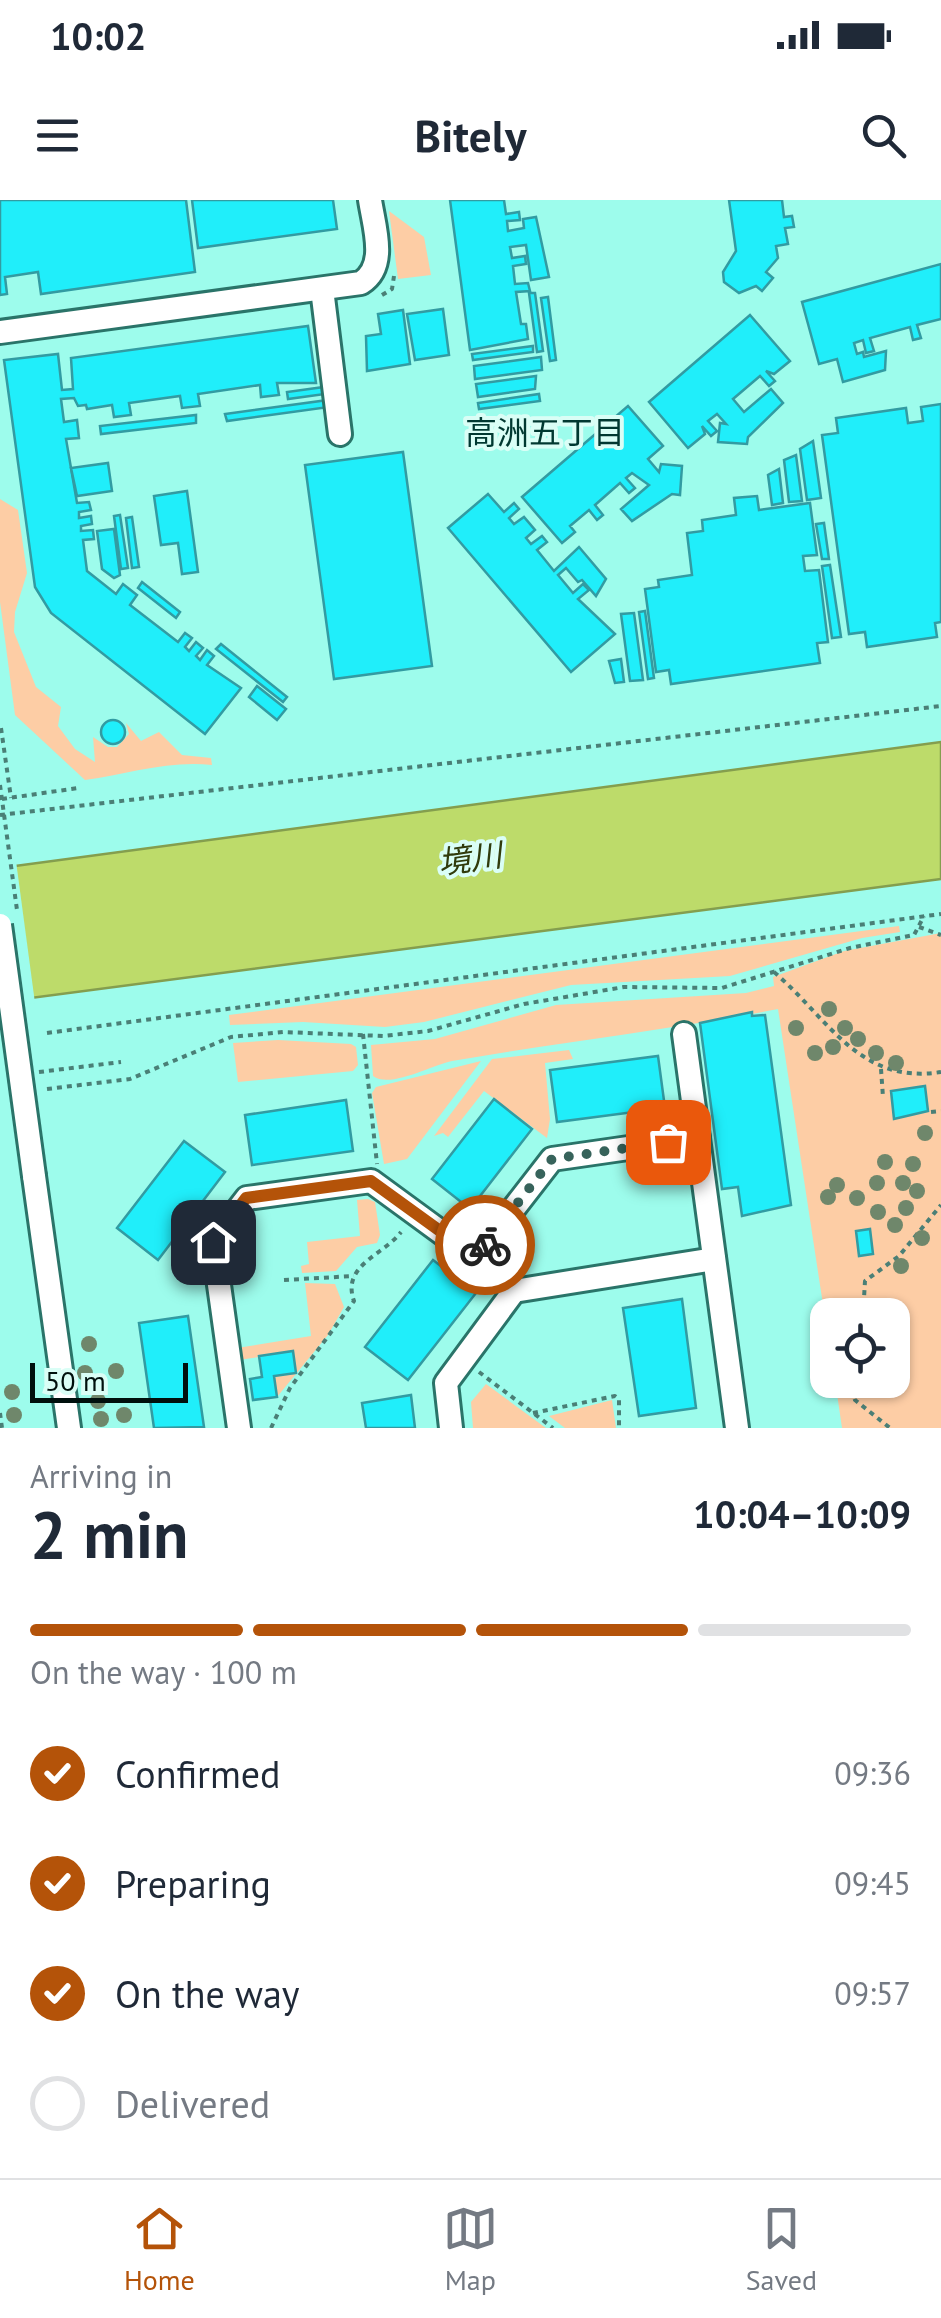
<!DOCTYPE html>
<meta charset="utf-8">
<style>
body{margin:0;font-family:"PT Sans","Noto Sans JP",sans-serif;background:#f6f6f7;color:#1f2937;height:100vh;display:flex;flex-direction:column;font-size:38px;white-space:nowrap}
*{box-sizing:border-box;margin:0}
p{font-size:32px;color:#747a83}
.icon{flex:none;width:55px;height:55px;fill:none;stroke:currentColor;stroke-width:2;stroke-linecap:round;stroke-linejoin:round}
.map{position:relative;height:1228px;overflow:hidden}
.panel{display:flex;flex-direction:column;background:#fff;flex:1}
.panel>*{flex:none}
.fabs{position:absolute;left:810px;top:1098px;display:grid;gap:20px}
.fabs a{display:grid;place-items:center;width:100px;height:100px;border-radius:20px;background:#fff;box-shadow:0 2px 8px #0004;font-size:50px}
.scale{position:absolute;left:30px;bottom:25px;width:158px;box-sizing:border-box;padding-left:10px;border:5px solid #00100d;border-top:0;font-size:28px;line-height:35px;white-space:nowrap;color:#00100d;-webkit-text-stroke:8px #dafef6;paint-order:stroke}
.pin{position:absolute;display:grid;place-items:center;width:85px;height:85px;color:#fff;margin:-42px;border-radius:20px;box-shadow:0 5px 15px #0006}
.courier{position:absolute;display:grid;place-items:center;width:100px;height:100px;margin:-50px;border:8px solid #b45309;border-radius:50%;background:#fff;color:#222;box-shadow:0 2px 12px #0007}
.overview em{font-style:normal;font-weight:700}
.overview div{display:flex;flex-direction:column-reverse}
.overview{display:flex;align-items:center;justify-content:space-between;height:170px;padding:0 30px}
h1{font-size:65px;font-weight:700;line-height:75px}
.bar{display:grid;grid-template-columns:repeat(4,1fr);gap:15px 10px;align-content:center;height:120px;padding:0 30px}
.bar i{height:12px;border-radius:8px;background:#e0e1e3}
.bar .selected{background:#b45309}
.bar p{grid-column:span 4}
ol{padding:0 30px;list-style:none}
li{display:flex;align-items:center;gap:30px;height:110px}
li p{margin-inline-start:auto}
li .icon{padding:10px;border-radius:50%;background:#b45309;color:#fff;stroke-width:4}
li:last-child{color:#747a83}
li i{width:55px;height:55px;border:5px solid #e0e1e3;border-radius:50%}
.status{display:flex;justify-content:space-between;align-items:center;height:70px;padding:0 50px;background:#fff;direction:ltr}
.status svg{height:28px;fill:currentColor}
header{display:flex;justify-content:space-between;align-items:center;height:130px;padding:0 30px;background:#fff;font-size:45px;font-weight:700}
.tab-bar{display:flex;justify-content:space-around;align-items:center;height:140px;border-top:2px solid #e0e1e3;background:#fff;font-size:28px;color:#747a83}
.tab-bar a{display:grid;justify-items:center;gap:5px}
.tab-bar .selected{color:#b45309}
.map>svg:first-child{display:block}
.green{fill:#fdcda5}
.water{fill:#bddb6a;stroke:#849e4e;stroke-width:2.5}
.pier{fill:#9dfcec}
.building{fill:#20eefa;stroke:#329ba2;stroke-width:2.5}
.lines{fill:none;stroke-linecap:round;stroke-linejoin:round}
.minor-casing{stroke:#2a7469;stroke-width:28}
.path{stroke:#4a7f76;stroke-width:4;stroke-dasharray:5 5;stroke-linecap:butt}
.minor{stroke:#fff;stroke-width:22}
.minor-bridge-casing{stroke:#2a7469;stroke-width:28;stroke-linecap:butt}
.path-bridge{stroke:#4a7f76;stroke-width:4;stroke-dasharray:5 5;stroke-linecap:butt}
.minor-bridge{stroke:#fff;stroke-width:22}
.tree{fill:#6f876b}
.done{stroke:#37635b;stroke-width:10;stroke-dasharray:0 18}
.route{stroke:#b45309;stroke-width:12}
.labels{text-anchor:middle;stroke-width:8;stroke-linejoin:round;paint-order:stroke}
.neighbourhood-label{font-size:32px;fill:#003831;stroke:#dafef6}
.water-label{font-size:32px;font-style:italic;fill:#303b0c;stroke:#dafef6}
</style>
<div class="status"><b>10:02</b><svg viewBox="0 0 49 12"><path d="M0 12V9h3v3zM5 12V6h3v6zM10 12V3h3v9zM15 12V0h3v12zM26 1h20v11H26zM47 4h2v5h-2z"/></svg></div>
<header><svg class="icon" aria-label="menu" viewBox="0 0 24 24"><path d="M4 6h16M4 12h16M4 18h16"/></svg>Bitely<svg class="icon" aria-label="search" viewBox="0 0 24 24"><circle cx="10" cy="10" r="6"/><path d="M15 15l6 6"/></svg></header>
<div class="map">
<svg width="941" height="1228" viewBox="0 0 941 1228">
<rect width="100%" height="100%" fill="#9dfcec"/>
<!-- green -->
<g class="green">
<polygon points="389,11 424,37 431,75 398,79"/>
<path d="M0,299L18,310L27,373L15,412L14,432L36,487L61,507L58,526L75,549L95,562L93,537L108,547H117L129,534L126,523L141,541L159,532L182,555L211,558L212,565C170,560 127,574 85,580L15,515L0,402Z"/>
<polygon points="899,726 900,732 862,738 730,776 571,785 424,822 385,827 303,822 230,825 229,815"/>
<path d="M941,733V1228H842L835,1180H892V1115H828L827,1131L778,809C670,830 561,842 452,861C432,865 390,889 373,876L371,845L435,839L556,805L746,793L774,786L773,777L844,751Z"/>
<polygon points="278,840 351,844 356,847 358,865 353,871 238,882 233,843"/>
<polygon points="569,850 573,859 545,863 550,919 547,938 484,891 448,937 443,933 434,936 492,859"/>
<polygon points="481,861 407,959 384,964 372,893 376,887"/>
<polygon points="368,999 375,1002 380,1035 377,1043 357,1047 336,1071 302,1073 301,1066 309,1064 307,1042 360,1036 357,1000"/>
<polygon points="305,1083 335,1084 344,1107 328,1135 277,1197 274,1176 296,1172 293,1152 239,1160 237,1148 311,1136"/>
<polygon points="486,1184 546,1228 473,1228 471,1202"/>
<polygon points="612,1200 616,1228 565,1228 549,1216"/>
</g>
<!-- water -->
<polygon class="water" points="941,542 941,679 0,802 0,668"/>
<!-- pier -->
<polygon class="pier" points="16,661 35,803 0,807 0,663"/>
<!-- building -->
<g class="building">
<polygon points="0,0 186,0 195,72 41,94 38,72 5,77 7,94 0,95"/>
<polygon points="192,0 333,0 337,29 198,48"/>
<polygon points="450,0 504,0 506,14 519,12 520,20 507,21 508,31 524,28 523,19 536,17 549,77 531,80 526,45 510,47 512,58 525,56 526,64 513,66 515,84 528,83 530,91 516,92 521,124 526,124 528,139 470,150"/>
<polygon points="729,0 782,0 784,17 792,16 794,27 785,28 788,44 776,46 778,58 766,72 773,78 762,91 756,86 739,93 724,82 723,72 736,51"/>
<polygon points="941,64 941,119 917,125 921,138 913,140 910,127 870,138 874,151 866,153 863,140 854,143 857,154 863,152 864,157 886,151 885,170 843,182 837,159 819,164 802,102"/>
<polygon points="529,93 535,93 543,151 537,152"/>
<polygon points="548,97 556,160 550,161 541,98"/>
<polygon points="443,109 449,155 415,160 407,114"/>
<polygon points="403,110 410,164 367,171 366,136 381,134 378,114"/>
<polygon points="750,115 790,161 774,174 766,171 775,181 769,186 760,176 733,199 744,212 771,189 783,203 748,237 747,244 718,242 720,223 726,224 717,214 708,221 717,231 711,236 702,226 705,234 688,248 649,202"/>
<polygon points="308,126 316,183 277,183 279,195 261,197 260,185 198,194 200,206 182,208 180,196 129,203 131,215 114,217 112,205 87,209 86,205 78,206 74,198 61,199 64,222 77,220 79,238 66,239 77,303 89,302 91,310 79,312 79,318 91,316 92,324 81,326 81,331 93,330 94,339 83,340 87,371 116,394 123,384 137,395 130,405 178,442 185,433 192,438 185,447 189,451 196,442 203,448 196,456 200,460 207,450 214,456 207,465 241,488 205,534 51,413 35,387 4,160 58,154 62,190 73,189 71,158"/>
<polygon points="533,146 533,152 473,160 472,154"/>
<polygon points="541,157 542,170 475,179 474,166"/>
<polygon points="536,176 535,189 478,197 476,184"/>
<polygon points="324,187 325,194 288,199 287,192"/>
<polygon points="539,194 540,201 479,209 478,203"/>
<polygon points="328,200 329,207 227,221 225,214"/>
<polygon points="941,204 941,422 935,423 937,437 867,447 865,432 849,434 822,235 838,233 836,218 906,208 908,223 923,221 921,207"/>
<polygon points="628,206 663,246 648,259 659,272 661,264 682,266 680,295 672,294 632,321 621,309 649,285 632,273 626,278 635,288 629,293 620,283 595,305 603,315 597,320 589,310 570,326 575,332 562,343 522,297"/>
<polygon points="196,215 196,223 101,234 100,226"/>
<polygon points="813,241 821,298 807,300 800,249"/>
<polygon points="403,252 432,466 334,479 305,265"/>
<polygon points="796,255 802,301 789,302 784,260"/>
<polygon points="108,263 112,291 77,296 71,268"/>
<polygon points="779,269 783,303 772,305 768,275"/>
<polygon points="187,291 198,372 182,374 178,343 161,345 154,296"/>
<polygon points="488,294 504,312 514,303 519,309 509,318 514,324 524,317 535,330 526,338 531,344 542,336 547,342 537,350 554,371 579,347 606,379 596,396 582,380 578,382 566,368 558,375 573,393 583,384 589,390 578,399 615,434 571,472 448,328"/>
<polygon points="757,296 759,310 810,303 817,355 803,356 805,371 819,370 828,442 817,443 820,463 671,484 669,470 656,472 645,389 659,387 658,380 692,375 687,333 703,331 702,320 736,315 734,298"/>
<polygon points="120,315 128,368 121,369 114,316"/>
<polygon points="132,317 139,367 132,368 126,318"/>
<polygon points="824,323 829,359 822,359 816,324"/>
<polygon points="114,329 120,375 114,378 102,369 97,331"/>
<polygon points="830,365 841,437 832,438 822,366"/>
<polygon points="142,382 180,412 176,418 138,388"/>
<polygon points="645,411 654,478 648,479 639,412"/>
<polygon points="634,413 643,480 630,481 621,414"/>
<polygon points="221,444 287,497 283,502 216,449"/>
<polygon points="621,459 624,482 615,483 609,461"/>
<polygon points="257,486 286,509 277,520 249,497"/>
<circle cx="113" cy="532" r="12"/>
<polygon points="752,812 752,816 765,815 791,1005 742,1016 738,987 722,989 700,823"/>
<polygon points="658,856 665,908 557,922 550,870"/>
<polygon points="925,886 928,911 894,919 891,891"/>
<polygon points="494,899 532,929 470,1009 432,979"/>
<polygon points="346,900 353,951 252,965 245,915"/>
<polygon points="184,941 225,972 158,1060 117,1028"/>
<polygon points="870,1029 873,1054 859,1056 856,1031"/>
<polygon points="433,1060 476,1093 408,1180 365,1147"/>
<polygon points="682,1099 696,1208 639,1216 623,1108"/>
<polygon points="188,1116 204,1227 154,1228 139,1123"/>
<polygon points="293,1151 296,1173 274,1176 277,1197 253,1200 250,1179 262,1177 259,1156"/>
<polygon points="411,1195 415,1228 366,1228 362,1203"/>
</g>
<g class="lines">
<defs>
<g id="minor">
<polyline points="322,89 340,234"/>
<path d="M0,132L361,83C388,66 374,27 370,0"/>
<polyline points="684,834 737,1228"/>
<polyline points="34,976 69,1228"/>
<polyline points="476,1057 552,959 698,938"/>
<polyline points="514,1091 714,1059"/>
<polyline points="239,1228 213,1042 247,998 371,981 509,1082 514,1091 446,1183 451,1228"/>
</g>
</defs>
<!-- minor casing -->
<use href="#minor" class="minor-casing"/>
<!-- path -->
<g class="path">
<polyline points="382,95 392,89 394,76"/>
<polyline points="1,528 11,598"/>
<polyline points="2,599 78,588"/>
<polyline points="0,615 941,506"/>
<polyline points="919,727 941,735"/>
<path d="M774,772C829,819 859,885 941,872"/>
<polyline points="47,833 941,714"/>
<polyline points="363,834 377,964"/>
<polyline points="881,869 883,897"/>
<polyline points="39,872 121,862"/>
<polyline points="47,889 130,879 231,837 283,832 383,836 428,831 524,804 624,787 722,788 850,748 914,735 924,716"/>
<polyline points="931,912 941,911"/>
<polyline points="284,1080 354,1076"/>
<polyline points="863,1115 865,1081 899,1056 941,1005"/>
<polyline points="479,1172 553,1228"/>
<polyline points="848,1180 855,1200 890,1228"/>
<polyline points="0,1213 2,1228"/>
<polyline points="533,1213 615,1196 619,1199 619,1228"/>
<path d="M271,1228L290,1188L354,1101C341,1065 384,1055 401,1032"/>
</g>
<!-- minor -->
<use href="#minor" class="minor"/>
<defs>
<polyline id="minor-bridge" points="0,725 34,976"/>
</defs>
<!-- minor-bridge casing -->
<use href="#minor-bridge" class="minor-bridge-casing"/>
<!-- path-bridge -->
<polyline class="path-bridge" points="0,585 17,710"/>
<!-- minor-bridge -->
<use href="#minor-bridge" class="minor-bridge"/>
</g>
<!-- trees -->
<g class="tree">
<circle cx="829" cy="809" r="8"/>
<circle cx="796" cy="828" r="8"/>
<circle cx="845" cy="828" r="8"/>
<circle cx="858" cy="839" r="8"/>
<circle cx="833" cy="847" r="8"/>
<circle cx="815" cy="853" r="8"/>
<circle cx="876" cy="853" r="8"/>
<circle cx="896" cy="863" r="8"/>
<circle cx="925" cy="933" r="8"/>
<circle cx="885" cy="962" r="8"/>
<circle cx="913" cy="964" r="8"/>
<circle cx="877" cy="983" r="8"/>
<circle cx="903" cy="983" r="8"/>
<circle cx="837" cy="985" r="8"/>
<circle cx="917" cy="991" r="8"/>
<circle cx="828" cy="997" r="8"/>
<circle cx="857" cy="998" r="8"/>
<circle cx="906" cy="1008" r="8"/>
<circle cx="878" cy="1012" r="8"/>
<circle cx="895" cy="1025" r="8"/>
<circle cx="922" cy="1038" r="8"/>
<circle cx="901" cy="1066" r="8"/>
<circle cx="89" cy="1144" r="8"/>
<circle cx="116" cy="1171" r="8"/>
<circle cx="85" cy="1173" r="8"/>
<circle cx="12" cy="1192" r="8"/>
<circle cx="98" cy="1201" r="8"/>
<circle cx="14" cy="1215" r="8"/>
<circle cx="124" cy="1215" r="8"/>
<circle cx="101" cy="1219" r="8"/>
</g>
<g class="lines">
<!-- done -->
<polyline class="done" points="485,1045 552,959 668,942"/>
<!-- route -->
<polyline class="route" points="213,1042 246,998 371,981 476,1057 485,1045"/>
</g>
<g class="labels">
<!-- neighbourhood labels -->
<g class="neighbourhood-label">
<text x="545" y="244">高洲五丁目</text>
</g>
<!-- water labels -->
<g class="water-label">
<text transform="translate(470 659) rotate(-8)" y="11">境川</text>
</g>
</g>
</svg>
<div class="fabs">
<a><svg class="icon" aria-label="locate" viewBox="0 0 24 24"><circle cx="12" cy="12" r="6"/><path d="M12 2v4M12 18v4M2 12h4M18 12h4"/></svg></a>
</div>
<div class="scale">50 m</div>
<div class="pin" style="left:668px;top:942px;background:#ea580c"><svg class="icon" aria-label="bag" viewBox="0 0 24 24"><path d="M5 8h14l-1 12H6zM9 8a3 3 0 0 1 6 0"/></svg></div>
<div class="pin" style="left:213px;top:1042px;background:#1f2937"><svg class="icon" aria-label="home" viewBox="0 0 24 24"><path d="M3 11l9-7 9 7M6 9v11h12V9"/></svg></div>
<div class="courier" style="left:485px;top:1045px"><svg class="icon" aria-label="bike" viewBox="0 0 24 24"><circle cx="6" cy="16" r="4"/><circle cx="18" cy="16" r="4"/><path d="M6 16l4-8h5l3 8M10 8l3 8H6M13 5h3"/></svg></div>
</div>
<section class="panel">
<div class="overview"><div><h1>2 min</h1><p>Arriving in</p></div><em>10:04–10:09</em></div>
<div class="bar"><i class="selected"></i><i class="selected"></i><i class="selected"></i><i></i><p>On the way · 100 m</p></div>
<ol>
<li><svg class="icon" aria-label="check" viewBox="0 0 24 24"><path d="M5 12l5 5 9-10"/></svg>Confirmed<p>09:36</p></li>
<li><svg class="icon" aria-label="check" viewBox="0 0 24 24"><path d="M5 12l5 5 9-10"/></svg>Preparing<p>09:45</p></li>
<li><svg class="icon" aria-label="check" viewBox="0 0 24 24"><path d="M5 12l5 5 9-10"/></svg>On the way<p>09:57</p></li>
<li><i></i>Delivered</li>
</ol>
</section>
<nav class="tab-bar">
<a class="selected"><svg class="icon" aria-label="home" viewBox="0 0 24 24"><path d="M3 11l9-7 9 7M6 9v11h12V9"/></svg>Home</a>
<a><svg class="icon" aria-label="map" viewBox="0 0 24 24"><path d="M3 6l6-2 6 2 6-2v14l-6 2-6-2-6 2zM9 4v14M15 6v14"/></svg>Map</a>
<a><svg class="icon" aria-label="saved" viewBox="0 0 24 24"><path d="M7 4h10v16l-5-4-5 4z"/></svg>Saved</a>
</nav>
